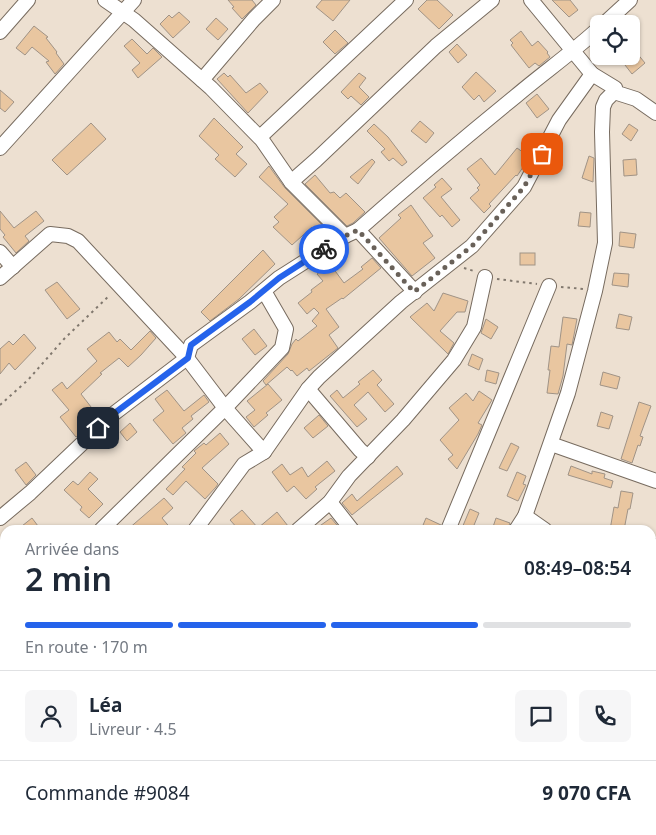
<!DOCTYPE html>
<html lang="fr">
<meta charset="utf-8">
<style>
body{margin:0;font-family:"Noto Sans",sans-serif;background:#f6f6f7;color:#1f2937;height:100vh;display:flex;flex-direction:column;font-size:19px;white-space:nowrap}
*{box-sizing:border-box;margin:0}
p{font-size:16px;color:#747a83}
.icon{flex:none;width:28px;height:28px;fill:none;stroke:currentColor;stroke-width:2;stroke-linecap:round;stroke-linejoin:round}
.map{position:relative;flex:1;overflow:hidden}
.panel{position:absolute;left:0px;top:525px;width:656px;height:310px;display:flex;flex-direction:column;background:#fff;border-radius:15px 15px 0 0;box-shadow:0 1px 4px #0004}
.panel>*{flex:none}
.tools{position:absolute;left:590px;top:15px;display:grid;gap:10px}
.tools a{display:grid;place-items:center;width:50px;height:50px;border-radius:8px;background:#fff;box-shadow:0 1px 4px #0004;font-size:25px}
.pin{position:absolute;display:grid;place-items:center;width:42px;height:42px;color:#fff;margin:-21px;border-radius:10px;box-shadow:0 2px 8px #0006}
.courier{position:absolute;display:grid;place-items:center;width:50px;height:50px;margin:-25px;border:4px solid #2563eb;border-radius:50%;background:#fff;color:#222;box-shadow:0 1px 6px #0007}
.headline em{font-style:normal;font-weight:600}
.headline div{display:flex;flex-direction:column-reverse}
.headline{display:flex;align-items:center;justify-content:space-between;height:85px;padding:0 25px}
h1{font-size:32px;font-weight:600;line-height:38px}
.bar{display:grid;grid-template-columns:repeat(4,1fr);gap:8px 5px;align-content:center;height:60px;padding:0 25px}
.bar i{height:6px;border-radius:4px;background:#e0e1e3}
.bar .on{background:#2563eb}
.bar p{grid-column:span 4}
.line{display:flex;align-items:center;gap:12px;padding:0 25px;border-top:1px solid #e0e1e3}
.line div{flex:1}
.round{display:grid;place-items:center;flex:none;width:52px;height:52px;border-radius:8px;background:#f6f6f7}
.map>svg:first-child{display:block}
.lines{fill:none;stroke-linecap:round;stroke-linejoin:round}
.stream{stroke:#646784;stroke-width:3}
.building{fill:#e9c6a0;stroke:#a09386}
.minor-casing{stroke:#776b5f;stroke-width:16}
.path{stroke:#81786e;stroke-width:2;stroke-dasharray:2.5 4;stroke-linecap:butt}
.minor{stroke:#fff;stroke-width:14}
.done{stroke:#696159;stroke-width:5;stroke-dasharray:0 9}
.route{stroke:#2563eb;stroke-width:6}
</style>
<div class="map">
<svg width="656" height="835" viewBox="0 0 656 835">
<rect width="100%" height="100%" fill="#ede0d1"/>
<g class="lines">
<!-- stream -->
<g class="stream">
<polyline points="651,741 656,732"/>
<polyline points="614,835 616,830"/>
</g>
</g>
<!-- building -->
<g class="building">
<polygon points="228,0 252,0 256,5 242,19 232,8 234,7"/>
<polygon points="322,0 350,0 333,21 316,7"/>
<polygon points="427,0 437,0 453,15 439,29 418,9"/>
<polygon points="552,0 570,0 578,10 569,17"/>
<polygon points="179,12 190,22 173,38 160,24 169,15 172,18"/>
<polygon points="216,18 228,29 218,40 206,29"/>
<polygon points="34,26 48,37 46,38 57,52 56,53 64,64 55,74 46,62 49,61 32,47 25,55 16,48"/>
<polygon points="335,30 348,43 335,54 323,42"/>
<polygon points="521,31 532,46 538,41 548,52 547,53 550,57 539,66 535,63 529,68 511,45 513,43 510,40"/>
<polygon points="132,39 147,54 153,48 162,57 138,78 132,70 140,63 124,46"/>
<polygon points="457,44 467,55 458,63 449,52"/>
<polygon points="631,46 645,63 632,74 618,56 631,56"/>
<polygon points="476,72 496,91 484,102 479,95 474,100 462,87"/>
<polygon points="224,73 228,77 230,75 246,93 260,83 268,92 248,113 217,79"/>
<polygon points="359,73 366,78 359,87 369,97 361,105 351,96 348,99 341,92"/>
<polygon points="0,90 14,102 5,112 0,108"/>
<polygon points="537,94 549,109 537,118 526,103"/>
<polygon points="214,118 243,147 236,154 247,164 235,177 215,159 219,155 199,136"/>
<polygon points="420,121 434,133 426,143 411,131"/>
<polygon points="91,123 106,139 67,175 52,160"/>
<polygon points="374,124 388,137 407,162 402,166 393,158 389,161 381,152 385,149 367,131"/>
<polygon points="629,124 638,130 631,141 622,134"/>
<polygon points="517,148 530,157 517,176 516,175 489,204 491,206 484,213 470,198 479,190 477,188 480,185 467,169 481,158 495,175"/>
<polygon points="589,156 594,158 593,182 582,178"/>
<polygon points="372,159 375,162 358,184 350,177"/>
<polygon points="636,159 637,175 624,176 623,160"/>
<polygon points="269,166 285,188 322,225 316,231 312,227 292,245 273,227 279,222 274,217 288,204 259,177"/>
<polygon points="315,175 330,193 334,192 340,198 346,193 365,212 353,223 347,226 305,184"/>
<polygon points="442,178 452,189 441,197 460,220 452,227 442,215 440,217 423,198 436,187 434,185"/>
<polygon points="411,205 433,236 423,243 435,258 412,276 379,238 401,218 398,215"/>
<polygon points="0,211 14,228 36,211 44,221 25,236 29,241 16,253 3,237 5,235 0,229"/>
<polygon points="580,212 591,213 590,227 578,226"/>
<polygon points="620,232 636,234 634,248 619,246"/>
<polygon points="263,250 275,264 239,299 210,321 201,312"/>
<rect x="520" y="253" width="15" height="12"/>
<polygon points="372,258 381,268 343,299 342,298 326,309 339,327 329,335 338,348 309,371 307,368 297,376 292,370 291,371 287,367 266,385 263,381 288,354 292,344 296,339 298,341 317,326 312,321 319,313 314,308 307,314 298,303 312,292 311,290 323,281 317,274 330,264 344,283 363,269 361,267"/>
<polygon points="614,273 629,274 628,287 612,285"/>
<polygon points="57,282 80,309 67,319 45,290"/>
<polygon points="443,293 468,301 465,312 457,312 440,331 454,343 448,354 410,317 427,303 434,311"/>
<polygon points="619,314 632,317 629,330 616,328"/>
<polygon points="563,317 577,319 574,335 572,345 567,344 563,376 558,394 547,393 550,370 548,370 551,346 559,347"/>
<polygon points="486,319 498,327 491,339 481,333"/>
<polygon points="254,329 267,346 255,355 242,339"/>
<polygon points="150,331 156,338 141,355 128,367 119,358 100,373 102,374 81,394 98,416 76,437 60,417 69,410 52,390 62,382 67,389 97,361 87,349 109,332 117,342 120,339 131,350"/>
<polygon points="24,334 36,348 15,370 9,363 0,374 0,349 9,341 13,345"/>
<polygon points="472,354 483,359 479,370 468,365"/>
<polygon points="373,370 382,380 377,385 394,404 385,412 368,392 354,405 367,419 357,427 330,396 337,390 343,398 360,384 358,382"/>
<polygon points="487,370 499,373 496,384 485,381"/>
<polygon points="603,372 620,377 617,389 600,385"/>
<polygon points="268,384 282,400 266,413 268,415 254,427 246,417 255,410 247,401"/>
<polygon points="167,390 184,411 204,395 209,402 191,416 193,419 182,428 186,433 173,444 153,420 164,411 155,399"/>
<polygon points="479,391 492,400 478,423 482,425 478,434 457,469 448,459 453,455 440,440 459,420 449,408 466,393 473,401"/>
<polygon points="639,402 651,406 640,436 643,437 640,446 638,445 632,463 621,459"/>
<polygon points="601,412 613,416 609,429 597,426"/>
<polygon points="319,415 328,426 313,438 304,428"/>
<polygon points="130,423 137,432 127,441 120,432"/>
<polygon points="220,433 229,444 202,468 218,484 216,487 205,499 186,481 173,495 166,489 185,469 182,467 196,453 194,451 204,443 206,445"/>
<polygon points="511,443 519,447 507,471 499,468"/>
<polygon points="327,461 335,471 315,487 317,489 306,499 294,486 287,492 272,472 282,464 290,475 302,467 308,477"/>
<polygon points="26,462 36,475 26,485 15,470"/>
<polygon points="397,466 403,474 352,515 342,503 352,494 357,501"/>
<polygon points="571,466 592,474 592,471 605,474 604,478 613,481 611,488 568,475"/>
<polygon points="90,472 98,479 88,489 103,504 89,518 80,510 82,507 64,490 73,481 78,485"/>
<polygon points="517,472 526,476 523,484 526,485 518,501 507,496"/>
<polygon points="621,491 633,493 630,509 628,509 624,530 610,530 614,507 618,508"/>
<polygon points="164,498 173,508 162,518 172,530 127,530"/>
<polygon points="470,509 479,513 472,530 468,530 462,528"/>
<polygon points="242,510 258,528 277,512 288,526 283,530 239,530 230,520"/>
<polygon points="32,518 41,530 17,530"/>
<polygon points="331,518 341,530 314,530"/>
<polygon points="426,518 441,525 439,530 421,530"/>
<polygon points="496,518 510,523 507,530 492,530"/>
</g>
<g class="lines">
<defs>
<g id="minor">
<polyline points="105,0 134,20 211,88 262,140 291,182 345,236"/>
<polyline points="531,0 592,74 615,88 614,92 636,99 656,113"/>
<polyline points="604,24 630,0"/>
<polyline points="0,32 28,0"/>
<polyline points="202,80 254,19 273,0"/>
<polyline points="260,137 406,0"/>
<polyline points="0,148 134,0"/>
<polyline points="291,182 316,160 436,46 492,0"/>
<polyline points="358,230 415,292"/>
<polyline points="0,252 13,267"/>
<polyline points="0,278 50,234 68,236 78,241 187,358 225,408 264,452"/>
<polyline points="308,389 360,450 368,457"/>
<polyline points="551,444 656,481"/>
<polyline points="330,502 352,530"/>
<polyline points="525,516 545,530"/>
<path d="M0,518L30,493L112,415L187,358L191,345L250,302L279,278L345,236L358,230C410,184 462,140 516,96C543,73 572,53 599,28"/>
<polyline points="101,530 225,408 282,348 286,329 264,291"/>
<polyline points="195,530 244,464 264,452 308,389 319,377 401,302 472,246 524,187 559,120 592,74"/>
<polyline points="298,530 330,502 349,476 403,420 454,360 474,327 485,277"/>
<polyline points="448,530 549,286"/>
<polyline points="516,530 525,516 568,393 595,291 605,243 602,132 603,107 606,100 614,92"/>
<polyline points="654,567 656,546"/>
<polyline points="0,587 5,592"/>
<polyline points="0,615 5,613"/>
<polyline points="651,649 656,652"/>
<polyline points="0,711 4,718"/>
<polyline points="651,785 656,789"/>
<polyline points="281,830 287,835"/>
<polyline points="442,830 442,835"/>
<polyline points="37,835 39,830"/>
<polyline points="141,835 148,830"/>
<polyline points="344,835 345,830"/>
<polyline points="522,835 523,830"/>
</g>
</defs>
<!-- minor casing -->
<use href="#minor" class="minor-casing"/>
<!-- path -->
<g class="path">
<polyline points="464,268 474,271"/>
<polyline points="497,279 537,284"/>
<polyline points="561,287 584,289"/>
<polyline points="0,405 28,380 64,339 110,295"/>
<polyline points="181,830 182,835"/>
</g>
<!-- minor -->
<use href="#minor" class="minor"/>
</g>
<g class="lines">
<!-- done -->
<polyline class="done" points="324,249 345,236 358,230 414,292 472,246 524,187 542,154"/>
<!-- route -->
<polyline class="route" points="98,428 112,415 188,358 191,345 250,302 279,278 324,249"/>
</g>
</svg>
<div class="tools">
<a><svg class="icon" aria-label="locate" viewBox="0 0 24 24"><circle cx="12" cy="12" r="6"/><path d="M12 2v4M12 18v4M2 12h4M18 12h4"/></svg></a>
</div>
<div class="pin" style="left:542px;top:154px;background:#ea580c"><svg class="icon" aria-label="bag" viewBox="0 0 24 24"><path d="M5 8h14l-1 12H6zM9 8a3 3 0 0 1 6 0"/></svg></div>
<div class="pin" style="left:98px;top:428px;background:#1f2937"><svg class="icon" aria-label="home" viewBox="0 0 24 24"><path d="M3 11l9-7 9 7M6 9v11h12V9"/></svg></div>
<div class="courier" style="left:324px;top:249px"><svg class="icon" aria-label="bike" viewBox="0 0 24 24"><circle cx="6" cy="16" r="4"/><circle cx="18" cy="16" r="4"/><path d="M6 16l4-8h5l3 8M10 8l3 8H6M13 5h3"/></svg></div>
<section class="panel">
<div class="headline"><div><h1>2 min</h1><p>Arrivée dans</p></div><em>08:49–08:54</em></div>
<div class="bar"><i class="on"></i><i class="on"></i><i class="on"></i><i></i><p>En route · 170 m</p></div>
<div class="line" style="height:90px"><a class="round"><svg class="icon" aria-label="person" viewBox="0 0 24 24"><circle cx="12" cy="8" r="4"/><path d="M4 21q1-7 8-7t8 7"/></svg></a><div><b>Léa</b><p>Livreur · 4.5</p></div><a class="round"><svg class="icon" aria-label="chat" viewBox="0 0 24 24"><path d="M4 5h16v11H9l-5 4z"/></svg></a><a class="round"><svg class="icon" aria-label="phone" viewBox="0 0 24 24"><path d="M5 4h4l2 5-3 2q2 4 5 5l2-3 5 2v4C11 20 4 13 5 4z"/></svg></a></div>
<div class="line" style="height:65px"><div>Commande #9084</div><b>9 070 CFA</b></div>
</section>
</div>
